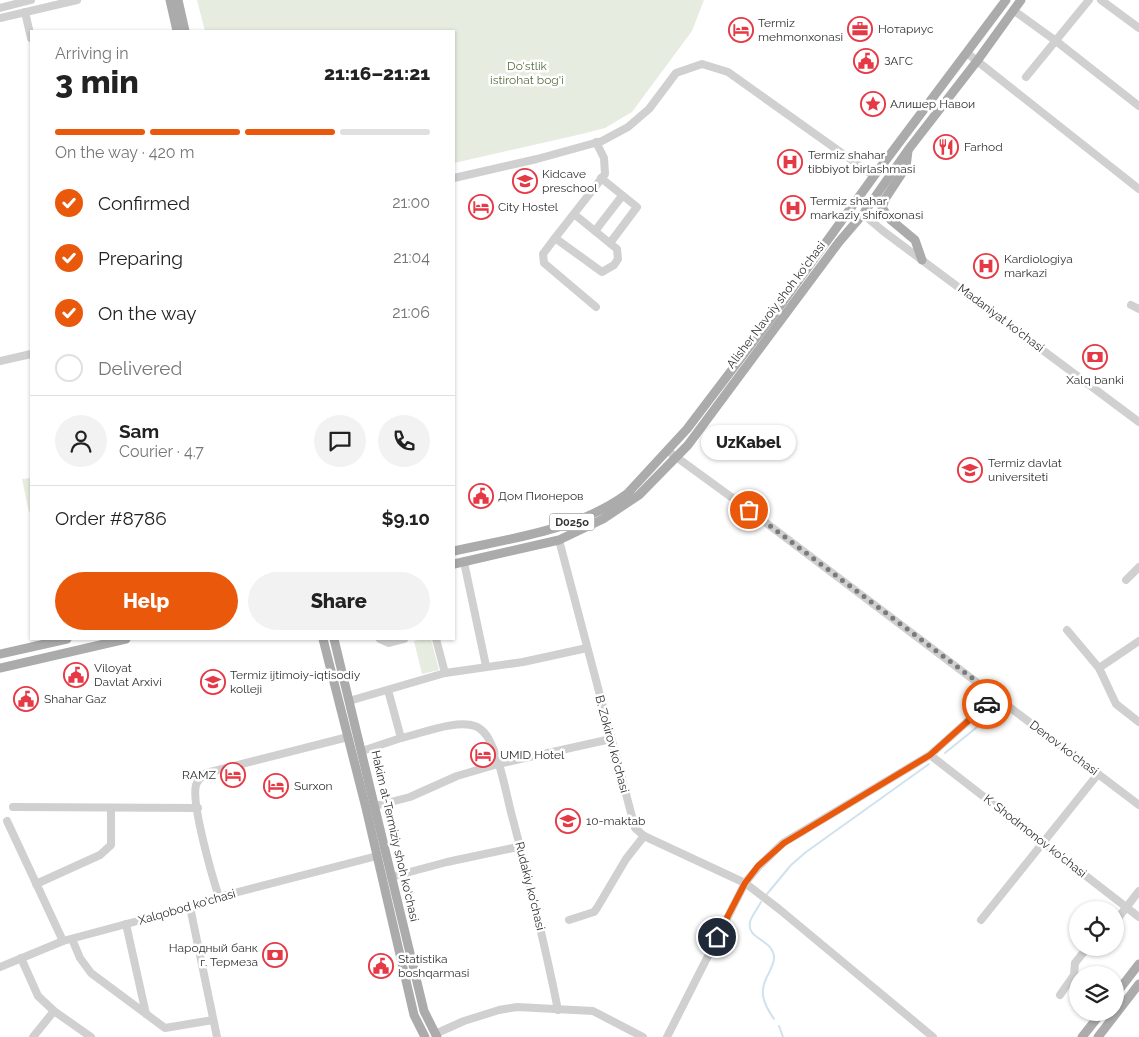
<!DOCTYPE html>
<meta charset="utf-8">
<style>
body{margin:0;font-family:Raleway,sans-serif;background:#f2f2f2;color:#222;height:100vh;display:flex;flex-direction:column;font-size:19px;white-space:nowrap}
*{box-sizing:border-box;margin:0}
p{font-size:16px;color:#767676}
.icon{flex:none;width:28px;height:28px;fill:none;stroke:currentColor;stroke-width:2;stroke-linecap:round;stroke-linejoin:round}
.map{position:relative;flex:1;overflow:hidden}
.panel{position:absolute;left:30px;top:30px;width:425px;height:610px;display:flex;flex-direction:column;background:#fff;border-radius:0px;box-shadow:0 1px 4px #0004}
.panel>*{flex:none}
.fabs{position:absolute;left:1069px;top:901px;display:grid;gap:10px}
.fabs a{display:grid;place-items:center;width:55px;height:55px;border-radius:50%;background:#fff;box-shadow:0 1px 4px #0004;font-size:25px}
.pin{position:absolute;display:grid;place-items:center;width:42px;height:42px;color:#fff;margin:-21px;border:2px solid #fff;border-radius:50%;box-shadow:0 1px 5px #0007}
.courier{position:absolute;display:grid;place-items:center;width:50px;height:50px;margin:-25px;border:4px solid #ea580c;border-radius:50%;background:#fff;color:#222;box-shadow:0 1px 6px #0007}
.bubble{position:absolute;height:35px;border-radius:18px;background:#fff;box-shadow:0 1px 4px #0004;font-size:16px;font-weight:800;line-height:35px;text-align:center}
.headline em{font-style:normal;font-weight:800}
.headline div{display:flex;flex-direction:column-reverse}
.headline{display:flex;align-items:center;justify-content:space-between;height:85px;padding:0 25px}
h1{font-size:32px;font-weight:800;line-height:38px}
.bar{display:grid;grid-template-columns:repeat(4,1fr);gap:8px 5px;align-content:center;height:60px;padding:0 25px}
.bar i{height:6px;border-radius:4px;background:#e0e0e0}
.bar .current{background:#ea580c}
.bar p{grid-column:span 4}
.line{display:flex;align-items:center;gap:12px;padding:0 25px;border-top:1px solid #e0e0e0}
.line div{flex:1}
.round{display:grid;place-items:center;flex:none;width:52px;height:52px;border-radius:26px;background:#f2f2f2}
ol{padding:0 25px;list-style:none}
li{display:flex;align-items:center;gap:15px;height:55px}
li p{margin-inline-start:auto}
li .icon{padding:5px;border-radius:50%;background:#ea580c;color:#fff;stroke-width:4}
li:last-child{color:#767676}
li i{width:28px;height:28px;border:2px solid #e0e0e0;border-radius:50%}
.action{display:flex;gap:10px;margin-top:auto;padding:10px 25px}
.action a{flex:1;height:58px;border-radius:30px;background:#ea580c;color:#fff;font-size:20px;font-weight:800;line-height:58px;text-align:center}
.action a+a{background:#f2f2f2;color:#222}
.map>svg:first-child{display:block}
.green{fill:#e6ecdf}
.lines{fill:none;stroke-linecap:round;stroke-linejoin:round}
.stream{stroke:#cfe2ee;stroke-width:2}
.minor{stroke:#d0d0d0;stroke-width:8}
.major{stroke:#ababab;stroke-width:9}
.done{stroke:#7a7a7a;stroke-width:5;stroke-dasharray:0 9}
.route{stroke:#ea580c;stroke-width:6}
.labels{text-anchor:middle;stroke-width:5;stroke-linejoin:round;paint-order:stroke}
.shield{fill:#fff;stroke:#707070;stroke-width:1}
.shield-label{font-size:11px;font-weight:bold;fill:#333}
.poi-label{font-size:12px;fill:#333;stroke:#fff;text-anchor:start}
.park-label{font-size:12px;fill:#56703f;stroke:#fff}
.street-label{font-size:12px;fill:#333;stroke:#fff}
</style>
<div class="map">
<svg width="1139" height="1037" viewBox="0 0 1139 1037">
<rect width="100%" height="100%" fill="#fff"/>
<!-- green -->
<g class="green">
<polygon points="197,0 704,0 692,31 632,112 605,128 582,134 454,163 454,31 205,31"/>
<polygon points="31,478 31,511 29,512 22,479"/>
<polygon points="424,639 431,639 439,670 422,674 414,641"/>
</g>
<g class="lines">
<!-- stream -->
<g class="stream">
<polyline points="945,753 1003,706"/>
<polyline points="767,894 791,865 806,852 929,764"/>
<path d="M761,902C758,908 752,915 750,922C746,940 774,939 774,958C774,963 771,968 769,973C758,991 763,1003 774,1019"/>
<polyline points="779,1026 783,1037"/>
</g>
<!-- minor -->
<g class="minor">
<polyline points="1101,0 1139,28"/>
<polyline points="0,8 31,0"/>
<polyline points="1013,10 1056,41 1139,106"/>
<polyline points="25,12 31,38"/>
<polyline points="0,18 77,0"/>
<polyline points="967,53 1139,189"/>
<polyline points="1026,77 1089,0"/>
<polyline points="454,178 537,159 602,141 628,127 649,109 676,73 702,64 728,72 874,176"/>
<polyline points="601,178 637,207 610,243"/>
<polyline points="574,214 617,249 618,259 614,265 602,272 555,238 605,174 604,158 596,142"/>
<polyline points="863,214 883,231 1139,422"/>
<polyline points="595,231 622,196"/>
<polyline points="555,238 543,254 544,263 596,307"/>
<polyline points="1131,305 1139,309"/>
<polyline points="0,361 31,354"/>
<polyline points="668,451 749,510 1139,805"/>
<polyline points="559,540 635,828 644,836 745,883 779,909 933,1037"/>
<polyline points="464,562 486,666"/>
<polyline points="1126,580 1139,567"/>
<polyline points="1067,630 1099,668 1116,704 1139,722"/>
<polyline points="380,639 389,643 404,639"/>
<polyline points="1099,668 1139,641"/>
<polyline points="445,673 523,662 587,648"/>
<polyline points="349,701 445,673 436,639"/>
<path d="M401,738C420,734 457,719 475,726C480,728 484,732 487,736C501,760 505,790 512,816C529,880 545,945 558,1010"/>
<polyline points="362,751 401,738 388,690"/>
<polyline points="930,755 1139,917"/>
<polyline points="375,806 410,797 457,776 498,764 611,739"/>
<polyline points="13,807 198,808"/>
<polyline points="7,821 63,941"/>
<polyline points="391,877 447,862 513,848 520,845"/>
<polyline points="36,884 100,855 111,845 111,808"/>
<path d="M219,897C212,876 191,803 196,785C198,779 202,776 206,773L348,737"/>
<polyline points="190,907 217,1037"/>
<polyline points="569,920 594,912 597,908 626,859 644,836"/>
<polyline points="981,920 1098,774"/>
<polyline points="1115,922 1139,891"/>
<polyline points="126,924 146,1014"/>
<polyline points="72,939 80,958 91,973 165,1028 213,1020"/>
<polyline points="21,958 38,996 54,1011 91,1037"/>
<polyline points="0,967 63,941 190,907 219,897 377,856"/>
<polyline points="1060,995 1074,975 1075,963 1087,948"/>
<polyline points="435,1034 464,1021 499,1010 517,1007 593,1011 643,1037"/>
<polyline points="33,1037 54,1011"/>
<polyline points="667,1037 745,883 759,866 783,843 930,755 996,696"/>
</g>
<!-- major -->
<g class="major">
<polyline points="170,0 177,31"/>
<polyline points="178,0 185,31"/>
<polyline points="908,151 906,167 885,199 882,208 891,220 915,240 922,260"/>
<path d="M454,551C512,538 578,530 627,494L687,429L769,321L874,176L1006,0"/>
<polyline points="454,564 559,540 603,519 639,495 688,445 839,242 863,214 908,150 977,61 1021,0"/>
<polyline points="323,639 366,808 414,1015 425,1037"/>
<polyline points="334,639 424,1011 437,1037"/>
<polyline points="0,654 67,639"/>
<polyline points="0,668 126,639"/>
<polyline points="1115,995 1139,964"/>
<polyline points="1082,1037 1102,1012"/>
<polyline points="1098,1037 1139,984"/>
</g>
</g>
<g class="lines">
<!-- done -->
<polyline class="done" points="749,510 996,696 987,704"/>
<!-- route -->
<polyline class="route" points="717,937 745,883 758,866 784,843 930,755 987,704"/>
</g>
<!-- icons -->
<defs>
<symbol id="office-ring" viewBox="-11 -11 22 22"><circle r="9.5" fill="#fff" stroke="#e63946" stroke-width="1.5"/><path d="M-6-3h4V-5.5h4V-3h4V5H-6ZM-1-4.5V-3h2v-1.5ZM-6 0V1H6V0Z" fill="#e63946"/></symbol>
<symbol id="hotel-ring" viewBox="-11 -11 22 22"><circle r="9.5" fill="#fff" stroke="#e63946" stroke-width="1.5"/><path d="M-6-4.5h1.5V1H6V5H4.5V3h-9V5H-6ZM-4 0a1.8 1.8 0 1 1 3.6 0ZM.5 0V-2.5h3Q6-2.5 6 0Z" fill="#e63946"/></symbol>
<symbol id="civic-ring" viewBox="-11 -11 22 22"><circle r="9.5" fill="#fff" stroke="#e63946" stroke-width="1.5"/><path d="M-.6-6.5H3V-4.5H.6V-3L4-1V1h2V6H-6V1h2V-1L-.6-3ZM-1.2 2.5V6h2.4V2.5Z" fill="#e63946"/></symbol>
<symbol id="sight-ring" viewBox="-11 -11 22 22"><circle r="9.5" fill="#fff" stroke="#e63946" stroke-width="1.5"/><path d="M0-6L1.8-2.2L6-1.7L2.9 1.2L3.7 5.4L0 3.3L-3.7 5.4L-2.9 1.2L-6-1.7L-1.8-2.2Z" fill="#e63946"/></symbol>
<symbol id="restaurant-ring" viewBox="-11 -11 22 22"><circle r="9.5" fill="#fff" stroke="#e63946" stroke-width="1.5"/><path d="M-5-6h1v4h1v-4h1v4h1v-4h1v5L-1.5 .5V6h-2V.5L-5-1ZM5-6V6H3V1.5H1.5Q1.5-4 5-6Z" fill="#e63946"/></symbol>
<symbol id="hospital-ring" viewBox="-11 -11 22 22"><circle r="9.5" fill="#fff" stroke="#e63946" stroke-width="1.5"/><path d="M-5-5h3v3.5h4V-5h3V5h-3V1.5h-4V5h-3Z" fill="#e63946"/></symbol>
<symbol id="school-ring" viewBox="-11 -11 22 22"><circle r="9.5" fill="#fff" stroke="#e63946" stroke-width="1.5"/><path d="M0-5L7-2L0 1L-7-2ZM-4 1L0 2.5L4 1V4Q0 6-4 4Z" fill="#e63946"/></symbol>
<symbol id="bank-ring" viewBox="-11 -11 22 22"><circle r="9.5" fill="#fff" stroke="#e63946" stroke-width="1.5"/><path d="M-6-4H6V4H-6ZM0-2.3a2.3 2.3 0 1 0 0 4.6a2.3 2.3 0 1 0 0-4.6Z" fill="#e63946"/></symbol>
<symbol id="university-ring" viewBox="-11 -11 22 22"><circle r="9.5" fill="#fff" stroke="#e63946" stroke-width="1.5"/><path d="M0-5L7-2L0 1L-7-2ZM-4 1L0 2.5L4 1V4Q0 6-4 4Z" fill="#e63946"/></symbol>
</defs>
<g fill-rule="evenodd">
<use href="#office-ring" x="846" y="15" width="28" height="28"/>
<use href="#hotel-ring" x="727" y="16" width="28" height="28"/>
<use href="#civic-ring" x="852" y="47" width="28" height="28"/>
<use href="#sight-ring" x="859" y="90" width="28" height="28"/>
<use href="#restaurant-ring" x="932" y="133" width="28" height="28"/>
<use href="#hospital-ring" x="776" y="148" width="28" height="28"/>
<use href="#school-ring" x="511" y="167" width="28" height="28"/>
<use href="#hotel-ring" x="467" y="193" width="28" height="28"/>
<use href="#hospital-ring" x="779" y="194" width="28" height="28"/>
<use href="#hospital-ring" x="972" y="252" width="28" height="28"/>
<use href="#bank-ring" x="1081" y="343" width="28" height="28"/>
<use href="#university-ring" x="956" y="456" width="28" height="28"/>
<use href="#civic-ring" x="467" y="482" width="28" height="28"/>
<use href="#civic-ring" x="62" y="661" width="28" height="28"/>
<use href="#university-ring" x="199" y="668" width="28" height="28"/>
<use href="#civic-ring" x="12" y="685" width="28" height="28"/>
<use href="#hotel-ring" x="469" y="741" width="28" height="28"/>
<use href="#hotel-ring" x="219" y="761" width="28" height="28"/>
<use href="#hotel-ring" x="262" y="772" width="28" height="28"/>
<use href="#school-ring" x="554" y="807" width="28" height="28"/>
<use href="#bank-ring" x="261" y="941" width="28" height="28"/>
<use href="#civic-ring" x="367" y="952" width="28" height="28"/>
</g>
<g class="labels">
<!-- shield labels -->
<rect class="shield" x="549.5" y="513.5" width="45" height="17" rx="4"/>
<g class="shield-label">
<text x="572" y="526">D025o</text>
</g>
<!-- poi labels -->
<g class="poi-label">
<text x="758" y="27">Termiz<tspan x="758" dy="14">mehmonxonasi</tspan></text>
<text x="878" y="33">Нотариус</text>
<text x="884" y="65">ЗАГС</text>
<text x="890" y="108">Алишер Навои</text>
<text x="964" y="151">Farhod</text>
<text x="808" y="159">Termiz shahar<tspan x="808" dy="14">tibbiyot birlashmasi</tspan></text>
<text x="542" y="178">Kidcave<tspan x="542" dy="14">preschool</tspan></text>
<text x="810" y="205">Termiz shahar<tspan x="810" dy="14">markaziy shifoxonasi</tspan></text>
<text x="498" y="211">City Hostel</text>
<text x="1004" y="263">Kardiologiya<tspan x="1004" dy="14">markazi</tspan></text>
<text x="1095" y="384" text-anchor="middle">Xalq banki</text>
<text x="988" y="467">Termiz davlat<tspan x="988" dy="14">universiteti</tspan></text>
<text x="498" y="500">Дом Пионеров</text>
<text x="94" y="672">Viloyat<tspan x="94" dy="14">Davlat Arxivi</tspan></text>
<text x="230" y="679">Termiz ijtimoiy-iqtisodiy<tspan x="230" dy="14">kolleji</tspan></text>
<text x="44" y="703">Shahar Gaz</text>
<text x="500" y="759">UMID Hotel</text>
<text x="216" y="779" text-anchor="end">RAMZ</text>
<text x="294" y="790">Surxon</text>
<text x="586" y="825">10-maktab</text>
<text x="258" y="952" text-anchor="end">Народный банк<tspan x="258" dy="14">г. Термеза</tspan></text>
<text x="398" y="963">Statistika<tspan x="398" dy="14">boshqarmasi</tspan></text>
</g>
<!-- park labels -->
<g class="park-label">
<text x="527" y="70">Do'stlik<tspan x="527" dy="14">istirohat bog'i</tspan></text>
</g>
<!-- street labels -->
<g class="street-label">
<text transform="translate(776 305) rotate(-53)" y="4">Alisher Navoiy shoh ko'chasi</text>
<text transform="translate(1001 318) rotate(37)" y="4">Madaniyat ko'chasi</text>
<text transform="translate(612 744) rotate(75)" y="4">B. Zokirov ko'chasi</text>
<text transform="translate(1064 748) rotate(37)" y="4">Denov ko'chasi</text>
<text transform="translate(395 836) rotate(77)" y="4">Hakim at-Termiziy shoh ko'chasi</text>
<text transform="translate(1035 836) rotate(38)" y="4">K. Shodmonov ko'chasi</text>
<text transform="translate(530 886) rotate(76)" y="4">Rudakiy ko'chasi</text>
<text transform="translate(187 907) rotate(-16)" y="4">Xalqobod ko'chasi</text>
</g>
</g>
</svg>
<div class="fabs">
<a><svg class="icon" aria-label="locate" viewBox="0 0 24 24"><circle cx="12" cy="12" r="6"/><path d="M12 2v4M12 18v4M2 12h4M18 12h4"/></svg></a>
<a><svg class="icon" aria-label="layers" viewBox="0 0 24 24"><path d="M12 4l9 5-9 5-9-5zM3 14l9 5 9-5"/></svg></a>
</div>
<div class="pin" style="left:749px;top:510px;background:#ea580c"><svg class="icon" aria-label="bag" viewBox="0 0 24 24"><path d="M5 8h14l-1 12H6zM9 8a3 3 0 0 1 6 0"/></svg></div>
<div class="pin" style="left:717px;top:937px;background:#1f2937"><svg class="icon" aria-label="home" viewBox="0 0 24 24"><path d="M3 11l9-7 9 7M6 9v11h12V9"/></svg></div>
<div class="courier" style="left:987px;top:704px"><svg class="icon" aria-label="car" viewBox="0 0 24 24"><path d="M5 17H2v-5l4-1 3-4h7l3 4 3 1v5h-3M9 17h6M6 11h13"/><circle cx="7" cy="17" r="2"/><circle cx="17" cy="17" r="2"/></svg></div>
<div class="bubble" style="left:701px;top:425px;width:95px">UzKabel</div>
<section class="panel">
<div class="headline"><div><h1>3 min</h1><p>Arriving in</p></div><em>21:16–21:21</em></div>
<div class="bar"><i class="current"></i><i class="current"></i><i class="current"></i><i></i><p>On the way · 420 m</p></div>
<ol>
<li><svg class="icon" aria-label="check" viewBox="0 0 24 24"><path d="M5 12l5 5 9-10"/></svg>Confirmed<p>21:00</p></li>
<li><svg class="icon" aria-label="check" viewBox="0 0 24 24"><path d="M5 12l5 5 9-10"/></svg>Preparing<p>21:04</p></li>
<li><svg class="icon" aria-label="check" viewBox="0 0 24 24"><path d="M5 12l5 5 9-10"/></svg>On the way<p>21:06</p></li>
<li><i></i>Delivered</li>
</ol>
<div class="line" style="height:90px"><a class="round"><svg class="icon" aria-label="person" viewBox="0 0 24 24"><circle cx="12" cy="8" r="4"/><path d="M4 21q1-7 8-7t8 7"/></svg></a><div><b>Sam</b><p>Courier · 4.7</p></div><a class="round"><svg class="icon" aria-label="chat" viewBox="0 0 24 24"><path d="M4 5h16v11H9l-5 4z"/></svg></a><a class="round"><svg class="icon" aria-label="phone" viewBox="0 0 24 24"><path d="M5 4h4l2 5-3 2q2 4 5 5l2-3 5 2v4C11 20 4 13 5 4z"/></svg></a></div>
<div class="line" style="height:65px"><div>Order #8786</div><b>$9.10</b></div>
<div class="action"><a>Help</a><a>Share</a></div>
</section>
</div>
